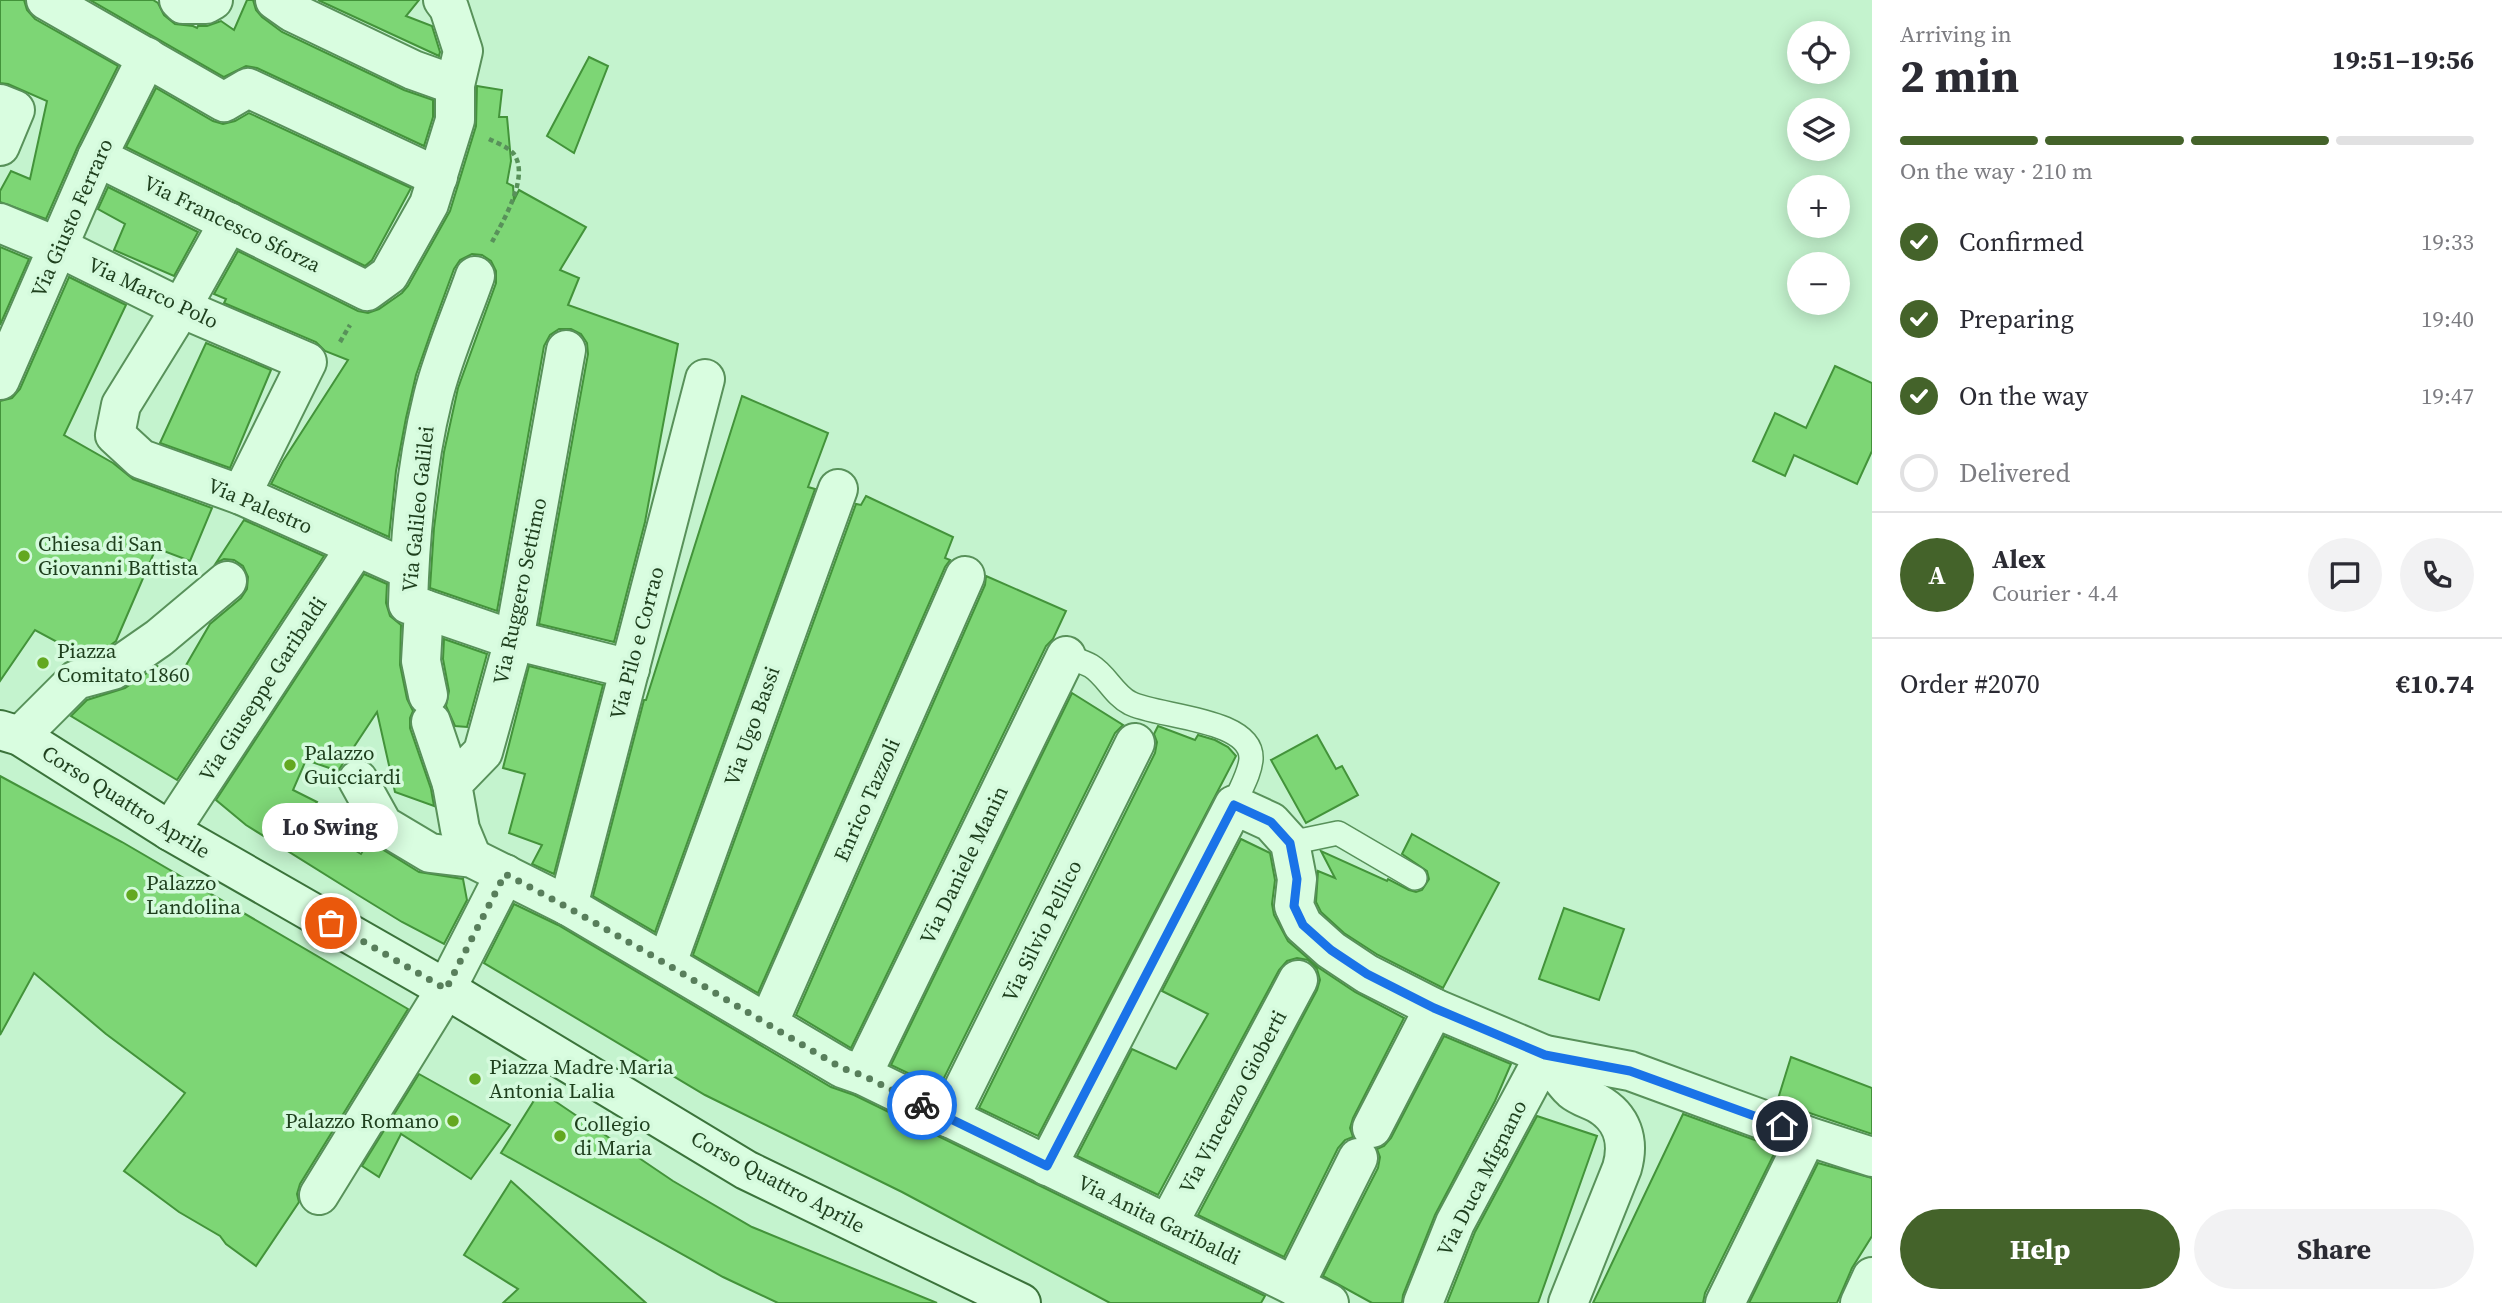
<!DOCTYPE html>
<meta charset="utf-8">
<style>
body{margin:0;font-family:"Source Serif 4",serif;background:#f2f2f3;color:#2b2b33;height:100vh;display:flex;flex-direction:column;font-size:26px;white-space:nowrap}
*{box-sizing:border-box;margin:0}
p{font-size:23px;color:#7c7c81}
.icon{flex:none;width:38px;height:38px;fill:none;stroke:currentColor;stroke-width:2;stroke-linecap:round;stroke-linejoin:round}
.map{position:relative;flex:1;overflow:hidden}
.panel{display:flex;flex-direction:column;background:#fff;width:630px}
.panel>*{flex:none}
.tools{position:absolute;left:1787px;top:21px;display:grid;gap:14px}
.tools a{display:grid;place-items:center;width:63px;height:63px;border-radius:50%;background:#fff;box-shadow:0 4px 18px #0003;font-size:35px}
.pin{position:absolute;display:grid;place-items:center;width:60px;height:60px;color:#fff;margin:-30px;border:4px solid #fff;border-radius:50%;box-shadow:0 2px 7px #0007}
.courier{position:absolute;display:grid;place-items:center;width:70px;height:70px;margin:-35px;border:5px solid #1a73e8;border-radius:50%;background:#fff;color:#222;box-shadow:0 2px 9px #0007}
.bubble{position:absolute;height:49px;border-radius:24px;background:#fff;box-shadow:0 4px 18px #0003;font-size:23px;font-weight:700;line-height:49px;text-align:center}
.headline em{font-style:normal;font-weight:700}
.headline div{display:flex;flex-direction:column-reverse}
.headline{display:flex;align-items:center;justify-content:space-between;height:119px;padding:0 28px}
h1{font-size:46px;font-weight:700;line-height:52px}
.bar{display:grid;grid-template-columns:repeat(4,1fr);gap:10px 7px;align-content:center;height:84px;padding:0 28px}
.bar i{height:9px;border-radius:5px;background:#e1e1e2}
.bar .on{background:#44632a}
.bar p{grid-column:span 4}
.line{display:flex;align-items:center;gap:18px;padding:0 28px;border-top:2px solid #e1e1e2}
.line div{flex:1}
.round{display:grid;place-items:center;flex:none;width:74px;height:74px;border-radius:37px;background:#f2f2f3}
ol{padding:0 28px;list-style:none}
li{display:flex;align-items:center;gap:21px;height:77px}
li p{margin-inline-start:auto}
li .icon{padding:7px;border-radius:50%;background:#44632a;color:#fff;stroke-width:4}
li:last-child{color:#7c7c81}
li i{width:38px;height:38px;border:4px solid #e1e1e2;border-radius:50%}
.action{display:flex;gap:14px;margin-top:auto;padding:14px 28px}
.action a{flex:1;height:80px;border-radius:42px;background:#44632a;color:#fff;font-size:28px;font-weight:700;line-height:80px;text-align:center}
.action a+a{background:#f2f2f3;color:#2b2b33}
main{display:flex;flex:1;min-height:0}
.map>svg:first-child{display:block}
.building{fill:#7dd675;stroke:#43933a;stroke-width:2}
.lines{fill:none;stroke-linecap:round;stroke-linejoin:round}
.lane-casing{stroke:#58915a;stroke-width:26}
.street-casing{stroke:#58915a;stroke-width:42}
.secondary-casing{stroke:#3b733b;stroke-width:42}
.path{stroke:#58915a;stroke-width:4.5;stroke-dasharray:5 3.5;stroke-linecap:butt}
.lane{stroke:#d9fde0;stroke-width:23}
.street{stroke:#d9fde0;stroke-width:38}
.secondary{stroke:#d9fde0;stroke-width:38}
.done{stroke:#587e5b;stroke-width:7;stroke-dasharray:0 12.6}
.route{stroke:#1a73e8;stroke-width:9}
.poi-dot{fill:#63a820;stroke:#d5fadd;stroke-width:2.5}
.labels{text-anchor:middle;stroke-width:7;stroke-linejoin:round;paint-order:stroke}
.street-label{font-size:21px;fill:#1e3f1d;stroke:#d5fadd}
.poi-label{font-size:21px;fill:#1e3f1d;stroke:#d5fadd;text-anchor:start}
</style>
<main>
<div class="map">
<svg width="1872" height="1303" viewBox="0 0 1872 1303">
<rect width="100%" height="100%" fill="#c4f3ce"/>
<!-- building -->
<g class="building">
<polygon points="0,0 24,0 27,10 35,19 118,66 77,148 46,219 0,202 0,191 11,171 30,179 47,101 8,84 0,83"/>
<polygon points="90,0 153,0 158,3 164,15 175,24 193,26 197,28 198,26 207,26 221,21 234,30 247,0 253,0 256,10 262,17 282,32 404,90 433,100 433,117 424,146 257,68 246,66 224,77"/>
<polygon points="318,0 419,0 406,16 432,26 440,52 439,56"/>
<polygon points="589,57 608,66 574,153 547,136"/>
<polygon points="477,86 502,90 499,117 507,117 511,161 507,183 513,186 514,200 519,190 586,227 560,270 579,278 568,305 678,344 645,522 614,642 539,624 588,354 587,343 581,334 571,329 559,329 550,335 544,346 497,611 430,588 434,528 444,452 458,388 496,283 496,271 491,261 482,255 472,254 460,260 454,269 432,329 416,375 406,418 396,471 389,537 271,484 283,461 348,360 325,351 316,342 224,303 226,299 214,294 238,251 358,311 368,313 379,309 402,293 408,286 450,211 476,126"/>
<polygon points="156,88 213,121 223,124 235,121 249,113 411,188 372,260 365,266 126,147"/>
<polygon points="108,187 198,232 174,276 114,250 125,224 98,209"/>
<polygon points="0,247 29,259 0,325"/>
<polygon points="69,277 126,305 64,435 113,463 133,479 212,508 190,561 156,548 116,641 104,650 83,656 35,630 0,681 0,401 12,398 20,389"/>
<polygon points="206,343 271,370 230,468 160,443"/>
<polygon points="1835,366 1872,383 1872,451 1857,484 1794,455 1785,476 1753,461 1775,413 1806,428"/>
<polygon points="742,396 828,433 808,487 815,489 655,932 593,896 644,700 646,700"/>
<polygon points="866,496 953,537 945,558 950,560 945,567 758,993 693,955 856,504 861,505"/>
<polygon points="244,520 324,556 177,780 71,716 87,700 125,688 157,666 178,679 210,624 241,598 247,589 248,577 243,566 234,560 224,559 216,563"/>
<polygon points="364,574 387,584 386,603 390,616 401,625 400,665 407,699 413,711 410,718 410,728 431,789 434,806 395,792 377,712 338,771 306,760 293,790 317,802 305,820 361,854 369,841 419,872 463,879 467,900 444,944 402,922 358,895 246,825 216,800"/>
<polygon points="986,576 1066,611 1053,639 1046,646 851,1048 796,1015 985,585"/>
<polygon points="444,639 487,654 467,727 455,726 446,706 449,691 443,659"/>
<polygon points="529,666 603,685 554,874 532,864 542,845 509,833 525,774 503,768"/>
<polygon points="1072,693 1123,725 1115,733 939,1088 891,1065"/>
<polygon points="1158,726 1195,740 1198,735 1215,740 1228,747 1236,756 1038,1136 979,1108 1155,753 1157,742 1154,734"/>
<polygon points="1317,735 1336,769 1342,766 1358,795 1306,823 1271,760"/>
<polygon points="0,776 122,842 408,1009 300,1184 297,1194 299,1202 256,1266 226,1244 220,1236 179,1212 124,1171 185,1093 106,1034 34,973 0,1035"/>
<polygon points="1412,834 1499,883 1443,988 1378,955 1344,933 1321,912 1316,902 1318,871 1335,878 1321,851 1387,881 1388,879 1409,890 1416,892 1422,890 1429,879 1427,871 1402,854"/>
<polygon points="1241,839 1270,853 1275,880 1272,904 1274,915 1288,941 1319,968 1355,992 1404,1018 1353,1118 1350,1128 1353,1137 1345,1140 1338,1148 1284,1257 1198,1215 1317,990 1320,980 1317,969 1308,960 1297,958 1287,961 1279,970 1158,1195 1077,1156 1132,1049 1176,1069 1208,1014 1162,991"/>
<polygon points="514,904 558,925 831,1087 854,1095 1265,1296 1261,1303 1110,1303 902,1192 705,1095 484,963"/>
<polygon points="1564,908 1624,929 1599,1000 1539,979"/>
<polygon points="1444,1036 1511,1064 1495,1101 1435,1215 1403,1295 1402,1303 1372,1303 1323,1276 1378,1168 1380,1157 1377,1149 1384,1146 1391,1138"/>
<polygon points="1791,1057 1872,1088 1872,1134 1777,1102"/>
<polygon points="419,1074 510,1125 471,1179 401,1134 379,1177 362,1166"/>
<polygon points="540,1091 673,1181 752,1227 937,1303 778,1303 723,1277 501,1153"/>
<polygon points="1683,1114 1777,1148 1705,1293 1703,1303 1593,1303"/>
<polygon points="1537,1116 1597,1136 1538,1303 1447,1303 1475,1232"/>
<polygon points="1818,1163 1872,1178 1872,1236 1852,1268 1837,1303 1749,1303"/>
<polygon points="511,1181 646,1303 503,1303 518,1289 464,1255"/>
</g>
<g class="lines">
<defs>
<g id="lane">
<path d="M1066,656C1074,659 1084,662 1091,666C1106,675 1114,695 1130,703C1156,717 1253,718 1251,759C1250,774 1239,791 1234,805"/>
<polyline points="1290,843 1338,833 1415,878"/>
</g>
<g id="street">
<polyline points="46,0 224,102 248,88 438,177"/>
<polyline points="179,0 183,4 206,4 213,0"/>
<polyline points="275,0 292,12 413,70 455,85"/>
<polyline points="0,104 15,110 0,146"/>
<polyline points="97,157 367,291 389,275 429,204 455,120 455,85 463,51 449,8 443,0"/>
<polyline points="229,222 181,308 121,405 115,435 141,459 241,495 409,570"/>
<polyline points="0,223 58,247 181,308 307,362 241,495"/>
<polyline points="0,380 97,157 147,57"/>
<polyline points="424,609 514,640 630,669"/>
<path d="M428,695L421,661L424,609L408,604C410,534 416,465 433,397C443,356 461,316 475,276"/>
<polyline points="431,722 452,784"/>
<polyline points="20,736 76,680 113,670 159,638 227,581"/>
<polyline points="358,780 383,825 430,853 472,858 568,906 842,1068 862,1075 1329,1303"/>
<polyline points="170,831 356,547"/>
<polyline points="472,858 460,829 452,784 483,752 514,640 566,350"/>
<polyline points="568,906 705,379"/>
<polyline points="667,963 838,489"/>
<polyline points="768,1024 965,576"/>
<polyline points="862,1075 1066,656"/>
<polyline points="949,1118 1135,743"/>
<polyline points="1372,1128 1434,1008"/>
<polyline points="1047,1166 1234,805 1271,822 1290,843 1297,879 1294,906 1303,925 1331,950 1367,974 1434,1008 1545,1055 1630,1071 1807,1136 1872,1157"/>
<polyline points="319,1195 446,989 505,874"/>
<polyline points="1168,1224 1298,980"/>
<polyline points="1294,1286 1358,1158"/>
<path d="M1423,1303L1455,1223L1545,1055C1554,1066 1562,1081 1572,1090C1579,1096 1589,1099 1597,1103C1622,1117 1630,1140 1622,1168L1568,1303"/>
<polyline points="1725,1303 1807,1136"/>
<polyline points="1860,1303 1872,1277"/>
</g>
<polyline id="secondary" points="0,730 20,736 170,831 446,989 746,1170 1021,1303"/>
</defs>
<!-- lane casing -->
<use href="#lane" class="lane-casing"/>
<!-- street casing -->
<use href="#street" class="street-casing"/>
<!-- secondary casing -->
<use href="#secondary" class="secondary-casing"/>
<!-- path -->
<g class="path">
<path d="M489,139C497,143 508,147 513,153C531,175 503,221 492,242"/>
<polyline points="340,342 350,325"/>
</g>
<!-- lane -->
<use href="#lane" class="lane"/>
<!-- street -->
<use href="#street" class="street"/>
<!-- secondary -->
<use href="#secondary" class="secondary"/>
</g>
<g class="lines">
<!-- done -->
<path class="done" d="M331,923L446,989L505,874C621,934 730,1003 842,1068L862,1075L922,1105"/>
<!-- route -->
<polyline class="route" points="922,1105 1047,1166 1234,805 1271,822 1290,843 1297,879 1294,906 1303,925 1331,950 1367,974 1434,1008 1545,1055 1630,1071 1782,1126"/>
</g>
<!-- markers -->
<g class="poi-dot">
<circle cx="24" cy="556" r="7"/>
<circle cx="43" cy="663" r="7"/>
<circle cx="290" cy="765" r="7"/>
<circle cx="132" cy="895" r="7"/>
<circle cx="475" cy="1079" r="7"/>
<circle cx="453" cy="1121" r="7"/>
<circle cx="560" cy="1136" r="7"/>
</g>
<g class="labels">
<!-- street labels -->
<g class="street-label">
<text transform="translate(72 218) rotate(-66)" y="7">Via Giusto Ferraro</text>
<text transform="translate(232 224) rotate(26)" y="7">Via Francesco Sforza</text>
<text transform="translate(153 293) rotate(25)" y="7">Via Marco Polo</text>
<text transform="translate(260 506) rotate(23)" y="7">Via Palestro</text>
<text transform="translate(418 509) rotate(-84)" y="7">Via Galileo Galilei</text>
<text transform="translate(520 591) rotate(-78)" y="7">Via Ruggero Settimo</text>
<text transform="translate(637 643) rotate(-75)" y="7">Via Pilo e Corrao</text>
<text transform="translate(263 689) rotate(-57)" y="7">Via Giuseppe Garibaldi</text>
<text transform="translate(752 726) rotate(-70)" y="7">Via Ugo Bassi</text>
<text transform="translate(867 800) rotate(-66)" y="7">Enrico Tazzoli</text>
<text transform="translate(126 802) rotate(32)" y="7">Corso Quattro Aprile</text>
<text transform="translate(964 865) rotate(-64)" y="7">Via Daniele Manin</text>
<text transform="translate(1042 931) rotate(-64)" y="7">Via Silvio Pellico</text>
<text transform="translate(1233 1102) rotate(-62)" y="7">Via Vincenzo Gioberti</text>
<text transform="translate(1482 1178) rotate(-63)" y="7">Via Duca Mignano</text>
<text transform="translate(778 1182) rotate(28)" y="7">Corso Quattro Aprile</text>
<text transform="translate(1159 1220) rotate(26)" y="7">Via Anita Garibaldi</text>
</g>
<!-- poi labels -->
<g class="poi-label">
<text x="38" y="551">Chiesa di San<tspan x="38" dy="24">Giovanni Battista</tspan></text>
<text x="57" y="658">Piazza<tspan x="57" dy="24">Comitato 1860</tspan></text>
<text x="304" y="760">Palazzo<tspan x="304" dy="24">Guicciardi</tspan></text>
<text x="146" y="890">Palazzo<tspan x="146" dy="24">Landolina</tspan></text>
<text x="489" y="1074">Piazza Madre Maria<tspan x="489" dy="24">Antonia Lalia</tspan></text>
<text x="439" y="1128" text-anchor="end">Palazzo Romano</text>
<text x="574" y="1131">Collegio<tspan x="574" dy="24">di Maria</tspan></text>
</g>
</g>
</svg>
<div class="tools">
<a><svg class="icon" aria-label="locate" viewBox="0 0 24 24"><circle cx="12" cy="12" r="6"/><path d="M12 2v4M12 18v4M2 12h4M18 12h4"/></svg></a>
<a><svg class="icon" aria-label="layers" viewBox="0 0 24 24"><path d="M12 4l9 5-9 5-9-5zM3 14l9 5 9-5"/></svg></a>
<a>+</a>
<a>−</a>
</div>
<div class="pin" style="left:331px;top:923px;background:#ea580c"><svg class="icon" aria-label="bag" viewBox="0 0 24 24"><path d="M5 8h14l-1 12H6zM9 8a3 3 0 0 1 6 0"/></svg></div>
<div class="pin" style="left:1782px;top:1126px;background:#1f2937"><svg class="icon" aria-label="home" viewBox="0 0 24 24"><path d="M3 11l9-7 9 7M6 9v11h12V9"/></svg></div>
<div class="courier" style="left:922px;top:1105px"><svg class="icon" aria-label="bike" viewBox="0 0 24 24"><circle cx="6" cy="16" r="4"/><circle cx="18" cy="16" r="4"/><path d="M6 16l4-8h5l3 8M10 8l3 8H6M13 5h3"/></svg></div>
<div class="bubble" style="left:262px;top:803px;width:136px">Lo Swing</div>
</div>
<section class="panel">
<div class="headline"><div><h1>2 min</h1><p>Arriving in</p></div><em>19:51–19:56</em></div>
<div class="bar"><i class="on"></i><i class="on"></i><i class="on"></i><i></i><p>On the way · 210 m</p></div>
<ol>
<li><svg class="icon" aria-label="check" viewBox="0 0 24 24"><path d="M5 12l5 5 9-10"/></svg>Confirmed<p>19:33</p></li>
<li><svg class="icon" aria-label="check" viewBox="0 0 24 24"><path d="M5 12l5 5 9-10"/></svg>Preparing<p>19:40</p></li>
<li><svg class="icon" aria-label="check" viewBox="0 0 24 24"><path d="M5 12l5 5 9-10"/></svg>On the way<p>19:47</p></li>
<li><i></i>Delivered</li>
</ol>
<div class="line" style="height:126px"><b class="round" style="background:#44632a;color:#fff">A</b><div><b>Alex</b><p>Courier · 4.4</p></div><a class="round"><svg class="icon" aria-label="chat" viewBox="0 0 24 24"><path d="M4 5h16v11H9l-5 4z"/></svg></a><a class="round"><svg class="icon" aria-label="phone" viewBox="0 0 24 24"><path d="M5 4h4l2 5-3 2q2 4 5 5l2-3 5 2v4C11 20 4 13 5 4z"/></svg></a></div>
<div class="line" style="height:91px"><div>Order #2070</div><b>€10.74</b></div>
<div class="action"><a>Help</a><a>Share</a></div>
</section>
</main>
